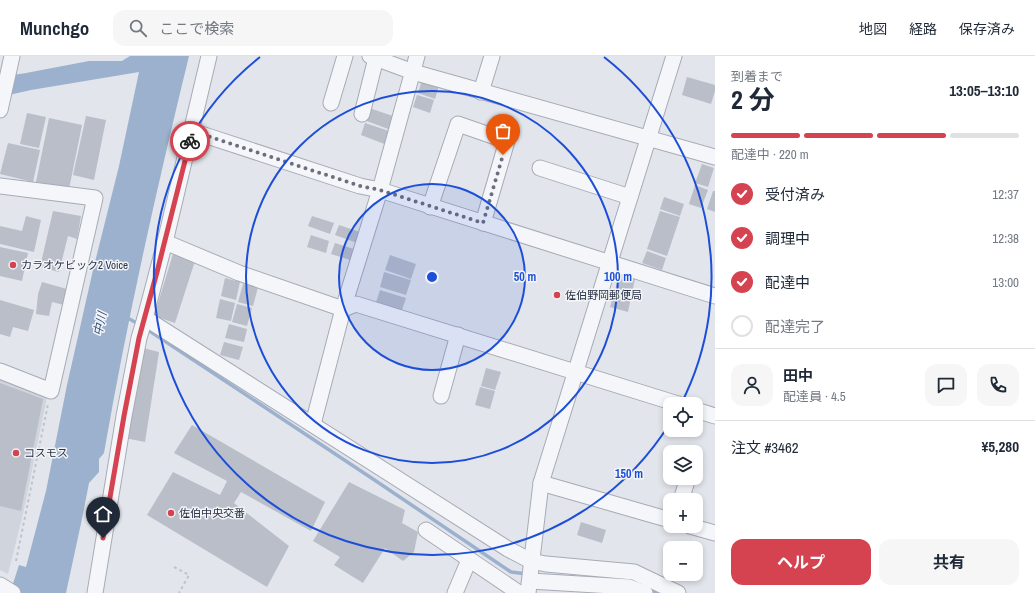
<!DOCTYPE html>
<html lang="ja">
<meta charset="utf-8">
<style>
body{margin:0;font-family:"Archivo Narrow","Noto Sans JP",sans-serif;background:#f6f6f7;color:#1f2937;height:100vh;display:flex;flex-direction:column;font-size:15px;white-space:nowrap}
*{box-sizing:border-box;margin:0}
p{font-size:13px;color:#747a83}
.icon{flex:none;width:22px;height:22px;fill:none;stroke:currentColor;stroke-width:2;stroke-linecap:round;stroke-linejoin:round}
.map{position:relative;flex:1;overflow:hidden}
.drawer{display:flex;flex-direction:column;background:#fff;width:320px}
.drawer>*{flex:none}
.controls{position:absolute;left:663px;top:341px;display:grid;gap:8px}
.controls a{display:grid;place-items:center;width:40px;height:40px;border-radius:8px;background:#fff;box-shadow:0 2px 6px #0003;font-size:20px}
.pin{position:absolute;display:grid;place-items:center;width:34px;height:34px;color:#fff;margin:-41px -17px;border-radius:50% 50% 50% 0;rotate:-45deg;box-shadow:0 0 4px #0007}
.pin .icon{rotate:45deg}
.courier{position:absolute;display:grid;place-items:center;width:40px;height:40px;margin:-20px;border:3px solid #d54250;border-radius:50%;background:#fff;color:#222;box-shadow:0 1px 5px #0007}
.headline em{font-style:normal;font-weight:700}
.headline div{display:flex;flex-direction:column-reverse}
.headline{display:flex;align-items:center;justify-content:space-between;height:68px;padding:0 16px}
h1{font-size:26px;font-weight:700;line-height:30px}
.bar{display:grid;grid-template-columns:repeat(4,1fr);gap:6px 4px;align-content:center;height:48px;padding:0 16px}
.bar i{height:5px;border-radius:3px;background:#e0e1e3}
.bar .current{background:#d54250}
.bar p{grid-column:span 4}
.line{display:flex;align-items:center;gap:10px;padding:0 16px;border-top:1px solid #e0e1e3}
.line div{flex:1}
.round{display:grid;place-items:center;flex:none;width:42px;height:42px;border-radius:12px;background:#f6f6f7}
ol{padding:0 16px;list-style:none}
li{display:flex;align-items:center;gap:12px;height:44px}
li p{margin-inline-start:auto}
li .icon{padding:4px;border-radius:50%;background:#d54250;color:#fff;stroke-width:4}
li:last-child{color:#747a83}
li i{width:22px;height:22px;border:2px solid #e0e1e3;border-radius:50%}
.primary-button{display:flex;gap:8px;margin-top:auto;padding:8px 16px}
.primary-button a{flex:1;height:46px;border-radius:12px;background:#d54250;color:#fff;font-size:16px;font-weight:700;line-height:46px;text-align:center}
.primary-button a+a{background:#f6f6f7;color:#1f2937}
header{display:flex;align-items:center;gap:24px;box-sizing:border-box;height:56px;padding:0 20px;background:#fff;border-bottom:1px solid #e0e1e3}
header strong{font-size:19px}
nav{display:flex;gap:22px;margin-inline-start:auto;font-size:14px}
.search{width:280px;height:36px;background:#f6f6f7;display:flex;align-items:center;gap:10px;box-sizing:border-box;padding:0 14px;border-radius:12px;color:#747a83;font-size:15px}
main{display:flex;flex:1;min-height:0}
.map>svg:first-child{display:block}
.built{fill:#d0d4dd}
.water{fill:#9cb1cd}
.lines{fill:none;stroke-linecap:round;stroke-linejoin:round}
.stream{stroke:#9cb1cd;stroke-width:3.5}
.building{fill:#b9bec9}
.minor-casing{stroke:#a7abb6;stroke-width:17}
.path{stroke:#c0c3ca;stroke-width:2;stroke-dasharray:3 3;stroke-linecap:butt}
.minor{stroke:#f5f6f9;stroke-width:15}
.done{stroke:#6a707e;stroke-width:4;stroke-dasharray:0 7.2}
.route{stroke:#d54250;stroke-width:5}
.ring{fill:none;stroke:#1d4ed8;stroke-width:2}
.poi-dot{fill:#d54250;stroke:#f2f4f8;stroke-width:1.5}
.labels{text-anchor:middle;stroke-width:3;stroke-linejoin:round;paint-order:stroke}
.poi-label{font-size:11px;fill:#293144;stroke:#f2f4f8;text-anchor:start}
.water-label{font-size:12px;font-style:italic;fill:#314e7b;stroke:#f2f4f8}
.centre{fill:#1d4ed8;stroke:#f2f4f8;stroke-width:2}
.ring-label{font-size:12px;text-anchor:middle;font-weight:bold;fill:#1d4ed8;stroke:#f2f4f8;stroke-width:3;stroke-linejoin:round;paint-order:stroke}
</style>
<header>
<strong>Munchgo</strong>
<div class="search"><svg class="icon" aria-label="search" viewBox="0 0 24 24"><circle cx="10" cy="10" r="6"/><path d="M15 15l6 6"/></svg>ここで検索</div>
<nav><a>地図</a><a>経路</a><a>保存済み</a></nav>
</header>
<main>
<div class="map">
<svg width="715" height="537" viewBox="0 0 715 537">
<rect width="100%" height="100%" fill="#e2e5eb"/>
<!-- built -->
<polygon class="built" points="0,322 47,341 23,458 8,518 0,514"/>
<!-- water -->
<path class="water" d="M130,0H189C157,131 127,264 104,397L99,403V416L89,427L83,458L66,537H10L19,509L26,511L46,435L67,329L93,214L119,110L139,16L31,34L0,41V21L26,17L89,5H122Z"/>
<g class="lines">
<!-- stream -->
<g class="stream">
<polyline points="126,261 140,269"/>
<polyline points="145,272 373,423 511,516 527,518"/>
<polyline points="648,533 659,537"/>
</g>
</g>
<!-- building -->
<g class="building">
<polygon points="687,21 715,29 715,35 711,48 682,39"/>
<polygon points="422,24 439,30 435,43 418,37"/>
<polygon points="417,39 434,44 430,57 413,51"/>
<polygon points="369,52 396,61 391,74 364,64"/>
<polygon points="27,57 46,61 39,92 20,88"/>
<polygon points="86,60 106,64 94,124 73,119"/>
<polygon points="49,62 82,69 69,133 36,126"/>
<polygon points="365,67 392,76 387,89 361,79"/>
<polygon points="8,87 40,94 33,126 0,118"/>
<polygon points="702,108 714,112 708,131 695,127"/>
<polygon points="695,129 708,134 701,152 689,148"/>
<polygon points="713,135 715,135 715,156 707,153"/>
<polygon points="664,141 684,148 680,160 660,153"/>
<polygon points="53,155 81,160 77,183 68,180 59,216 40,211"/>
<polygon points="660,155 680,161 667,200 647,193"/>
<polygon points="26,160 41,164 34,196 0,188 0,170 22,175"/>
<polygon points="312,160 334,167 330,178 308,170"/>
<polygon points="339,169 360,176 357,187 335,179"/>
<polygon points="311,179 329,185 326,197 307,191"/>
<polygon points="335,187 354,193 350,204 331,198"/>
<polygon points="0,191 28,197 22,225 0,220"/>
<polygon points="647,195 666,202 662,214 642,207"/>
<polygon points="173,198 195,205 175,267 154,260"/>
<polygon points="390,199 416,208 411,223 385,214"/>
<polygon points="384,216 411,224 406,239 380,231"/>
<polygon points="619,220 635,223 628,256 610,251"/>
<polygon points="225,222 240,226 236,244 221,240"/>
<polygon points="42,226 67,233 64,249 52,246 49,260 36,258 38,238"/>
<polygon points="243,228 258,231 253,250 238,246"/>
<polygon points="380,234 406,242 401,257 375,249"/>
<polygon points="220,243 235,247 231,265 216,262"/>
<polygon points="0,244 34,254 28,275 13,271 10,281 0,278"/>
<polygon points="237,248 252,252 247,270 232,266"/>
<polygon points="229,268 247,273 244,286 225,282"/>
<polygon points="224,286 243,291 239,304 220,299"/>
<polygon points="143,292 159,296 145,386 125,382"/>
<polygon points="486,312 501,316 495,334 481,330"/>
<polygon points="0,327 43,343 21,455 0,450"/>
<polygon points="480,331 495,335 490,353 475,349"/>
<polygon points="192,369 325,446 311,475 241,436 234,447 289,490 267,531 147,459 173,416 220,439 227,425 174,397"/>
<polygon points="349,426 405,454 402,467 418,476 414,496 403,505 385,492 363,527 334,509 340,501 313,485"/>
<polygon points="581,466 606,474 602,487 577,479"/>
</g>
<g class="lines">
<defs>
<g id="minor">
<polyline points="209,0 165,186 239,217 343,253 356,248 678,348"/>
<polyline points="370,0 413,16 715,101"/>
<polyline points="481,36 492,0"/>
<polyline points="331,47 345,0"/>
<polyline points="0,54 12,0"/>
<polyline points="362,58 376,2"/>
<polyline points="192,75 360,130 380,134 715,240"/>
<polyline points="540,112 630,141"/>
<polyline points="0,130 95,142 51,335 0,315"/>
<polyline points="430,151 458,68 507,85 483,167"/>
<polyline points="165,186 145,262 508,493 531,505 546,508 634,516 678,537"/>
<polyline points="441,340 458,279"/>
<polyline points="696,354 715,360"/>
<polyline points="313,368 343,253 380,134 417,0"/>
<polyline points="541,427 670,464"/>
<polyline points="681,444 688,422"/>
<polyline points="690,470 715,477"/>
<polyline points="426,474 519,537"/>
<polyline points="530,525 629,531 645,537"/>
<polyline points="0,529 13,537"/>
<polyline points="95,537 124,360 139,282 145,262"/>
<polyline points="455,537 469,504"/>
<polyline points="528,537 541,427 674,0"/>
</g>
</defs>
<!-- minor casing -->
<use href="#minor" class="minor-casing"/>
<!-- path -->
<g class="path">
<polyline points="16,505 48,348"/>
<polyline points="174,511 189,519 179,537"/>
</g>
<!-- minor -->
<use href="#minor" class="minor"/>
</g>
<g class="lines">
<!-- done -->
<polyline class="done" points="190,85 192,75 360,130 380,134 483,167 503,99"/>
<!-- route -->
<polyline class="route" points="103,482 124,360 139,282 157,216 190,85"/>
</g>
<!-- distance rings -->
<circle cx="432" cy="221" r="93" fill="#1d4ed8" fill-opacity=".12"/>
<g class="ring">
<circle cx="432" cy="221" r="93"/>
<circle cx="432" cy="221" r="186"/>
<path d="M670 367A279 279 0 1 1 260 1M604 1A279 279 0 0 1 681 348"/>
</g>
<!-- markers -->
<g class="poi-dot">
<circle cx="13" cy="209" r="4"/>
<circle cx="557" cy="239" r="4"/>
<circle cx="16" cy="397" r="4"/>
<circle cx="171" cy="457" r="4"/>
</g>
<g class="labels">
<!-- poi labels -->
<g class="poi-label">
<text x="21" y="213">カラオケビック2 Voice</text>
<text x="565" y="243">佐伯野岡郵便局</text>
<text x="24" y="401">コスモス</text>
<text x="179" y="461">佐伯中央交番</text>
</g>
<!-- water labels -->
<g class="water-label">
<text transform="translate(100 268) rotate(-78)" y="4">中川</text>
</g>
</g>
<circle cx="432" cy="221" r="6" class="centre"/>
<g class="ring-label">
<text x="525" y="225">50 m</text>
<text x="618" y="225">100 m</text>
<text x="629" y="422">150 m</text>
</g>
</svg>
<div class="controls">
<a><svg class="icon" aria-label="locate" viewBox="0 0 24 24"><circle cx="12" cy="12" r="6"/><path d="M12 2v4M12 18v4M2 12h4M18 12h4"/></svg></a>
<a><svg class="icon" aria-label="layers" viewBox="0 0 24 24"><path d="M12 4l9 5-9 5-9-5zM3 14l9 5 9-5"/></svg></a>
<a>+</a>
<a>−</a>
</div>
<div class="pin" style="left:503px;top:99px;background:#ea580c"><svg class="icon" aria-label="bag" viewBox="0 0 24 24"><path d="M5 8h14l-1 12H6zM9 8a3 3 0 0 1 6 0"/></svg></div>
<div class="pin" style="left:103px;top:482px;background:#1f2937"><svg class="icon" aria-label="home" viewBox="0 0 24 24"><path d="M3 11l9-7 9 7M6 9v11h12V9"/></svg></div>
<div class="courier" style="left:190px;top:85px"><svg class="icon" aria-label="bike" viewBox="0 0 24 24"><circle cx="6" cy="16" r="4"/><circle cx="18" cy="16" r="4"/><path d="M6 16l4-8h5l3 8M10 8l3 8H6M13 5h3"/></svg></div>
</div>
<section class="drawer">
<div class="headline"><div><h1>2 分</h1><p>到着まで</p></div><em>13:05–13:10</em></div>
<div class="bar"><i class="current"></i><i class="current"></i><i class="current"></i><i></i><p>配達中 · 220 m</p></div>
<ol>
<li><svg class="icon" aria-label="check" viewBox="0 0 24 24"><path d="M5 12l5 5 9-10"/></svg>受付済み<p>12:37</p></li>
<li><svg class="icon" aria-label="check" viewBox="0 0 24 24"><path d="M5 12l5 5 9-10"/></svg>調理中<p>12:38</p></li>
<li><svg class="icon" aria-label="check" viewBox="0 0 24 24"><path d="M5 12l5 5 9-10"/></svg>配達中<p>13:00</p></li>
<li><i></i>配達完了</li>
</ol>
<div class="line" style="height:72px"><a class="round"><svg class="icon" aria-label="person" viewBox="0 0 24 24"><circle cx="12" cy="8" r="4"/><path d="M4 21q1-7 8-7t8 7"/></svg></a><div><b>田中</b><p>配達員 · 4.5</p></div><a class="round"><svg class="icon" aria-label="chat" viewBox="0 0 24 24"><path d="M4 5h16v11H9l-5 4z"/></svg></a><a class="round"><svg class="icon" aria-label="phone" viewBox="0 0 24 24"><path d="M5 4h4l2 5-3 2q2 4 5 5l2-3 5 2v4C11 20 4 13 5 4z"/></svg></a></div>
<div class="line" style="height:52px"><div>注文 #3462</div><b>¥5,280</b></div>
<div class="primary-button"><a>ヘルプ</a><a>共有</a></div>
</section>
</main>
